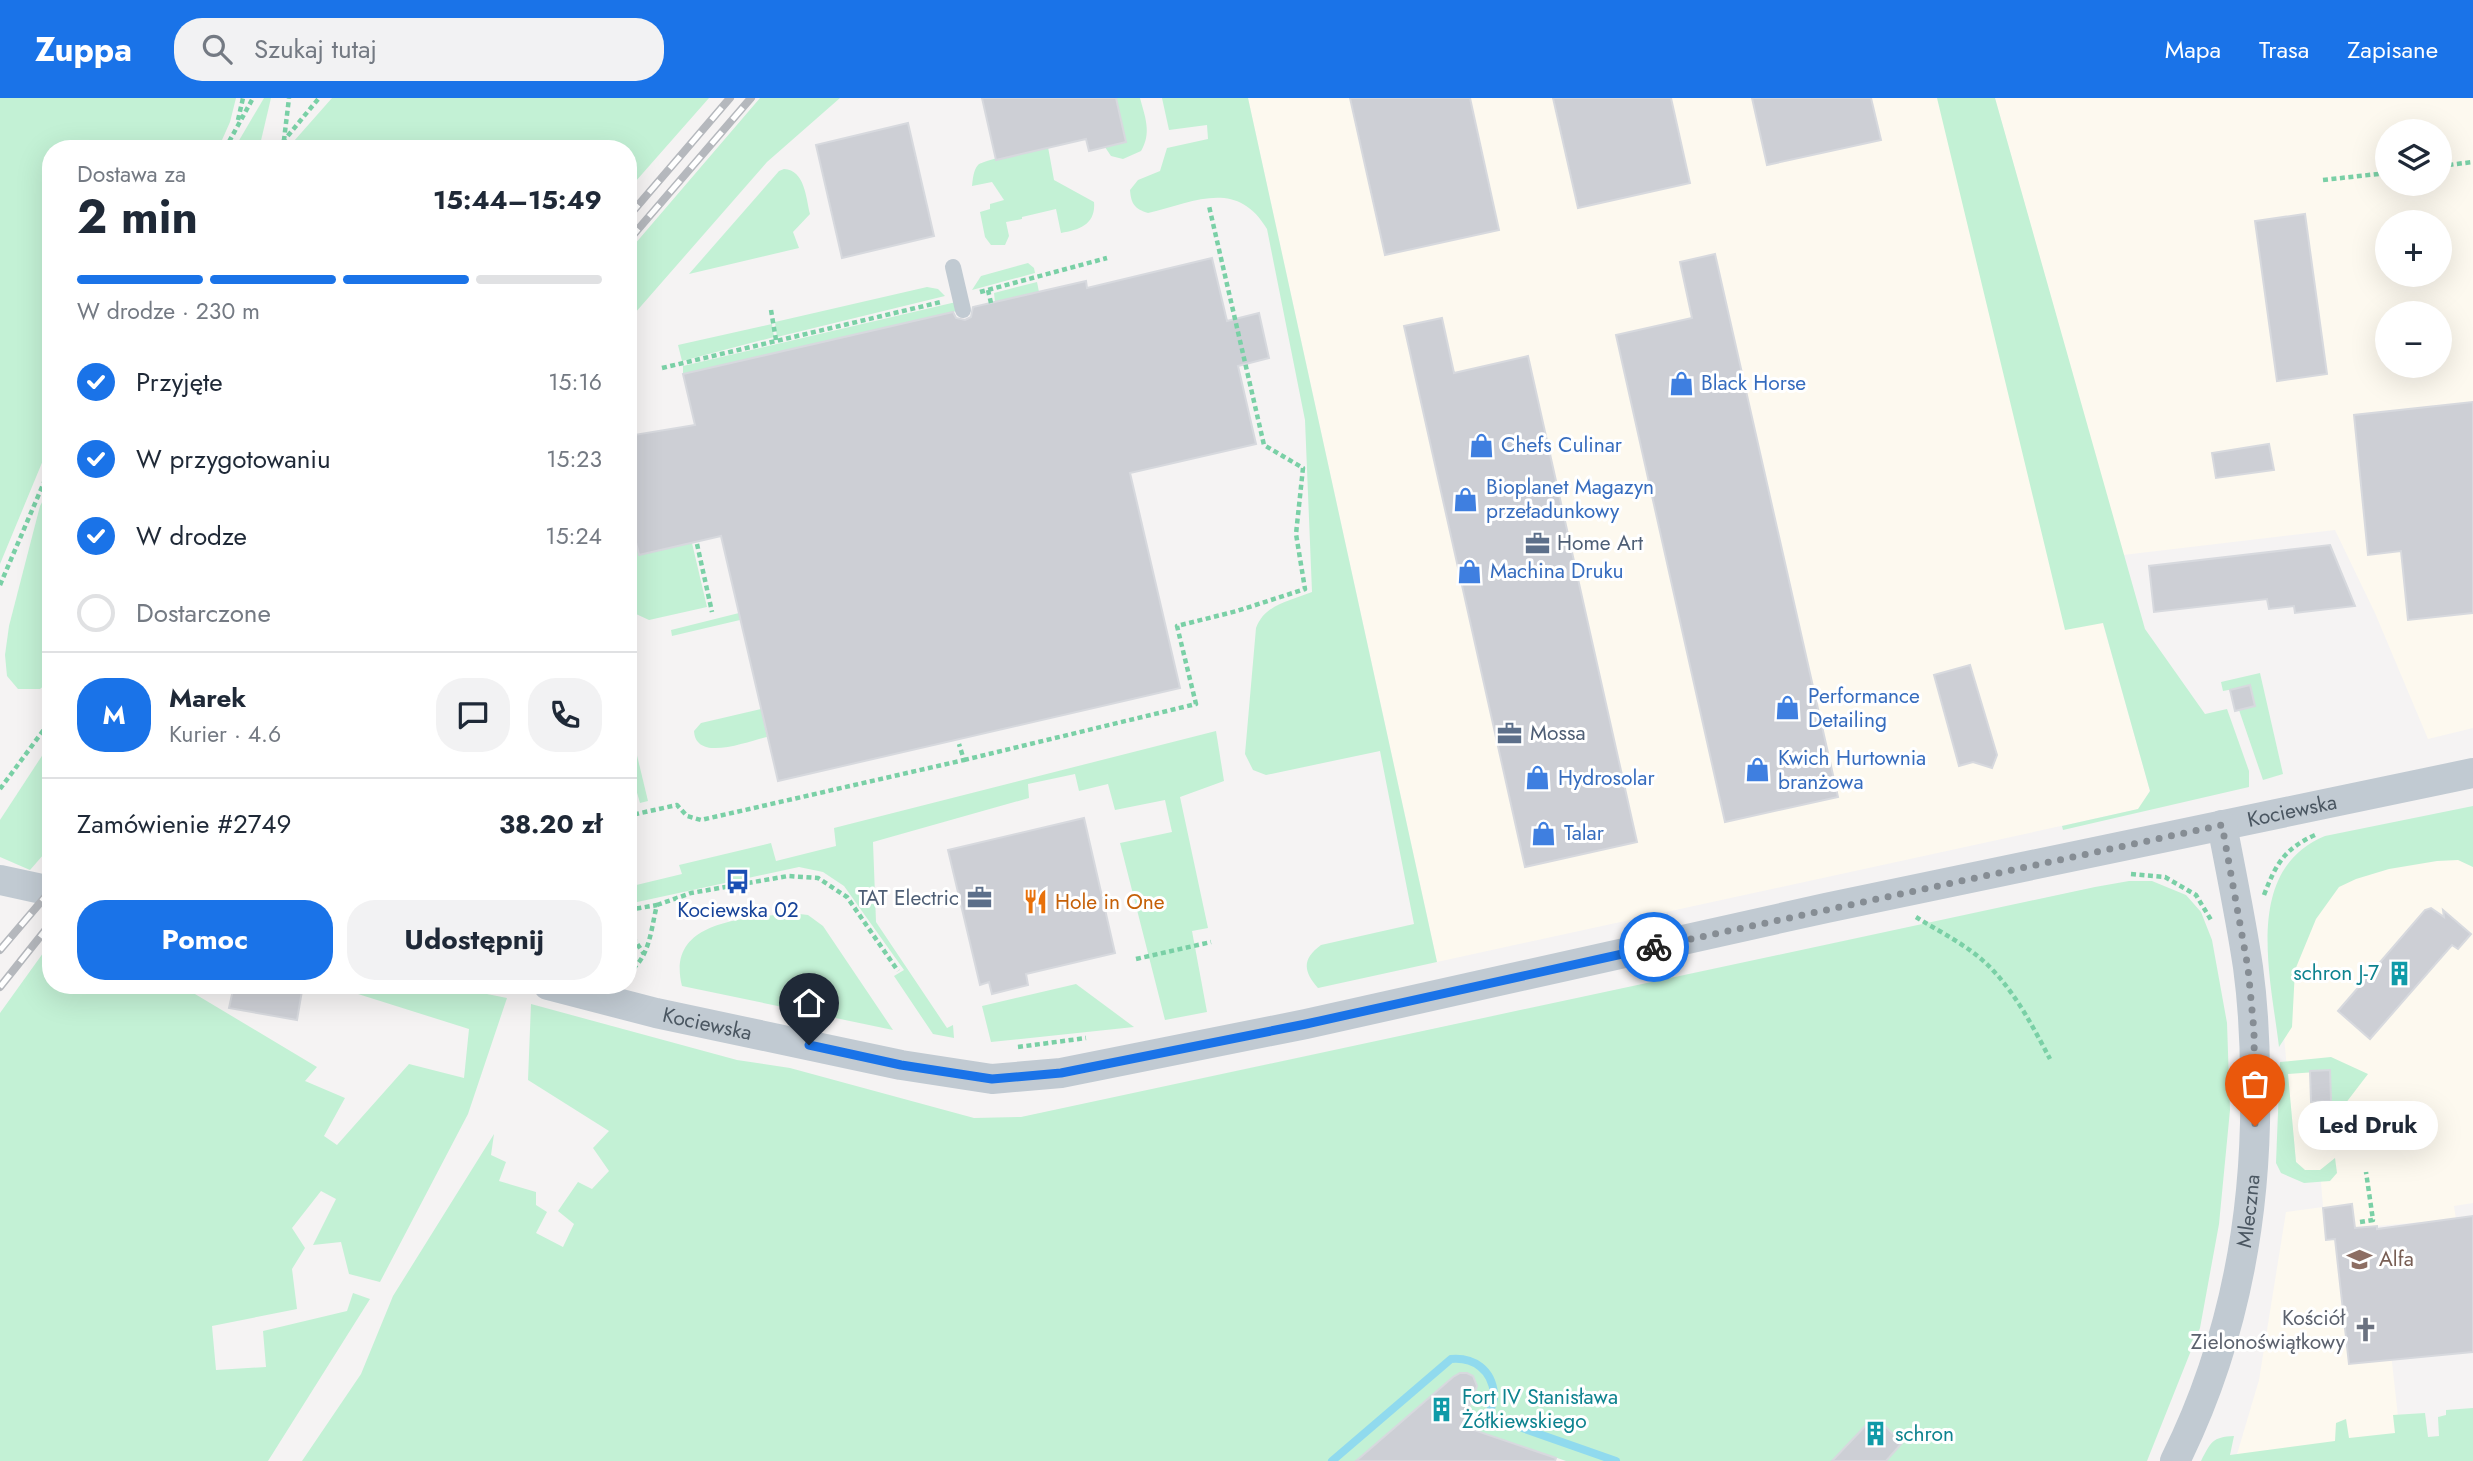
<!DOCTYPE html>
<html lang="pl">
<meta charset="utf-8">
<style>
body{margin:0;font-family:Jost,sans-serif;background:#f2f2f3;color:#1f2937;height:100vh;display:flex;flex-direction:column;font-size:26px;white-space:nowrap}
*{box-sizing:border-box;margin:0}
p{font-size:23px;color:#747a83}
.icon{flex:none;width:38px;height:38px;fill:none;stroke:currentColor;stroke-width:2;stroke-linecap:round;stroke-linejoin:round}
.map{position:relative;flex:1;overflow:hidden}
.details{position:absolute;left:42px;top:42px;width:595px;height:854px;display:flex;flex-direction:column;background:#fff;border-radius:28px;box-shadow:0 7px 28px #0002}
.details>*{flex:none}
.controls{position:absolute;left:2375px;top:21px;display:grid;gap:14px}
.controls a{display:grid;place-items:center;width:77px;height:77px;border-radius:50%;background:#fff;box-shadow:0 7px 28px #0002;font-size:35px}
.pin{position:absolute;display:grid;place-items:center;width:60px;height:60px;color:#fff;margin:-72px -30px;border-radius:50% 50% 50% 0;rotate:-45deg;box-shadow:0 0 7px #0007}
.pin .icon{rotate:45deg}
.courier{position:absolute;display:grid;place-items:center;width:70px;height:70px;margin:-35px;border:5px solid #1a73e8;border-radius:50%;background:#fff;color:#222;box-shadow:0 2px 9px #0007}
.bubble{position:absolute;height:49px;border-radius:24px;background:#fff;box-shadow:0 7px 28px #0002;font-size:23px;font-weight:700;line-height:49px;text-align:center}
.headline em{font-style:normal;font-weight:700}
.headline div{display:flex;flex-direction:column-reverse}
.headline{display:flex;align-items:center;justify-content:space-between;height:119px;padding:0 35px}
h1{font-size:46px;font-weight:700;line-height:52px}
.bar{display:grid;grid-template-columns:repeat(4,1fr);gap:10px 7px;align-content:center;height:84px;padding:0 35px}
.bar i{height:9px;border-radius:5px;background:#e0e1e3}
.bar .on{background:#1a73e8}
.bar p{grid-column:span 4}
.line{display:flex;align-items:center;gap:18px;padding:0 35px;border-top:2px solid #e0e1e3}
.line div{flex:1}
.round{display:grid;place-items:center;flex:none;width:74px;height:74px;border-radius:28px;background:#f2f2f3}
ol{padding:0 35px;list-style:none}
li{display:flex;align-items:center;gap:21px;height:77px}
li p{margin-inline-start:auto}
li .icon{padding:7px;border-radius:50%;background:#1a73e8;color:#fff;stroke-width:4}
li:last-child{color:#747a83}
li i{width:38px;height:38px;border:4px solid #e0e1e3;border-radius:50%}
.button{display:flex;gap:14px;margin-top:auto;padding:14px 35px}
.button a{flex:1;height:80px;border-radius:28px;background:#1a73e8;color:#fff;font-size:28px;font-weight:700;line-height:80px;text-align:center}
.button a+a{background:#f2f2f3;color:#1f2937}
header{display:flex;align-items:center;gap:42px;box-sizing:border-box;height:98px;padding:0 35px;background:#1a73e8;color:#fff}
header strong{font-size:33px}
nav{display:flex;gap:38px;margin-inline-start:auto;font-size:24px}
.search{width:490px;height:63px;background:#f2f2f3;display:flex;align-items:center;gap:18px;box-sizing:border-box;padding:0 24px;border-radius:28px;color:#747a83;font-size:26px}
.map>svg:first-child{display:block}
.commercial{fill:#fdf9ef;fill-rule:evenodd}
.green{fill:#c3f1d5}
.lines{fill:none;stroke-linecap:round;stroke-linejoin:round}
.stream{stroke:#90daee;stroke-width:8}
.building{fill:#cdcfd5;stroke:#d7d9de;stroke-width:2}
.path{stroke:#7ad0a6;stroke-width:4.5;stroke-dasharray:5 3.5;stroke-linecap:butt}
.service{stroke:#c1cad2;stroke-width:16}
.minor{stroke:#c1cad2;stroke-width:30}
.rail-casing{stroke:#b5b8bd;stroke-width:8}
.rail{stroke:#fff;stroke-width:5;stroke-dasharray:16;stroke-linecap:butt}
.done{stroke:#868d94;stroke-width:7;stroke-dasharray:0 12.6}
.route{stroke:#1a73e8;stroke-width:9}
.labels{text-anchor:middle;stroke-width:6;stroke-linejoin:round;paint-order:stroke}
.shop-label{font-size:21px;fill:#366cbe;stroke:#fff;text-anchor:start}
.service-label{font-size:21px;fill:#4e5e75;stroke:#fff;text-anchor:start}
.street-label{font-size:21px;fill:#4a5661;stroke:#fff}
.food-label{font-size:21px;fill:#c56008;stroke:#fff;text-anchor:start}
.transit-label{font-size:21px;fill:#164399;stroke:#fff}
.culture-label{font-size:21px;fill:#0d838f;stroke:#fff;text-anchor:start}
.education-label{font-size:21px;fill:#785e54;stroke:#fff;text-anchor:start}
.worship-label{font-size:21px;fill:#5b616d;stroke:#fff;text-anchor:end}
</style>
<header>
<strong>Zuppa</strong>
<div class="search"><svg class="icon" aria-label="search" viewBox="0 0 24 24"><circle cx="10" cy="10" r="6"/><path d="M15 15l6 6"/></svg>Szukaj tutaj</div>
<nav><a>Mapa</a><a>Trasa</a><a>Zapisane</a></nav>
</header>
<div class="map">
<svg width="2473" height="1363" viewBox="0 0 2473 1363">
<rect width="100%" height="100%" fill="#f5f3f3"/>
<!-- commercial -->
<g class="commercial">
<polygon points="1248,0 1955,0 2150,693 2139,711 1437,864"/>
<path d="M1995,0H2473V630L2428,641L2375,515L2335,432L2123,457ZM2387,33H2440V86H2387ZM2387,124H2440V177H2387ZM2387,215H2440V268H2387Z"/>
<polygon points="2473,746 2473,1105 2454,1108 2456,1121 2377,1128 2402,1355 2235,1363 2259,1282 2286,1114 2323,1109 2320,1072 2305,1072 2296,1064 2277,866 2329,773"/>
</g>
<!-- green -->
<g class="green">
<polygon points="0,0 236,0 230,24 218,51 51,51 51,343 0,466"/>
<polygon points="264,0 271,0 259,51 234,51"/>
<polygon points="332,0 709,0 628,92 628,51 291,51 294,43"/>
<polygon points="760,0 840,0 767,64 628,223 628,154"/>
<path d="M1116,0H1140C1145,19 1152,35 1141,53L1123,61L1111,58L1105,49L1126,44Z"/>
<path d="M1162,0H1248L1437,864L1318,890C1303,873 1302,861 1321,847L1414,826L1380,653L1266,677L1253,672L1245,656L1256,530C1265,506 1290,503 1312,494L1305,322L1267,131C1237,80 1194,104 1148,115C1135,111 1131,106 1130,92L1138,82L1160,73L1167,50L1208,41L1207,27L1169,32Z"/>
<polygon points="1937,0 1995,0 2145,531 2205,616 2227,611 2249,673 2249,689 2063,732 2062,728 2138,711 2150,693 2103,525 2065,532"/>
<path d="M1048,49L1054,82L1094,104C1096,126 1080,132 1061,135L1056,111L1022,119V121L1006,124L1009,138L1005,147H991L985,139L980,114L990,111V106L1004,102L992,84L972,88C973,81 973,73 978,67C985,61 1035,52 1048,49Z"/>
<path d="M784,71C805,72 806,100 810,116L793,134L799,150L689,176L779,73Z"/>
<polygon points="1028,165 1034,170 1035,175 972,192 981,178"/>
<polygon points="1037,184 1039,194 995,204 994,195"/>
<polygon points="927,189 938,191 945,198 777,239 775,224"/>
<polygon points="956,204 957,213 683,276 683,268"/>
<polygon points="772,226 774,239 682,263 678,247"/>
<polygon points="51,388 51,582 40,591 18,591 7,578 5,557 9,528 40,408"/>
<polygon points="628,410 639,457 692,445 707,509 649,522 636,516 628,493"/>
<polygon points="739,515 740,522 672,538 671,532"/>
<polygon points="2260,575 2283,676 2263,682 2239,612 2255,608 2250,588 2223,593 2221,584"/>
<path d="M761,611L767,639C747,643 696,665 694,633L701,625Z"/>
<polygon points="628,620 648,703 640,705 628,664"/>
<polygon points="1216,633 1224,683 1180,699 1208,830 1192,833 1207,914 1165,922 1120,745 1172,734 1165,702 1115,712 1108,686 1079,693 1075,676 1028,686 1029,700 873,744 876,824 947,930 953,927 954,940 933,936 894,878 904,872 844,788 823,774 799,769 628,806 628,789 682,776 679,767 771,745 776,763 836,748 834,730"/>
<polygon points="51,644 51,748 30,772 0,759 0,722"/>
<path d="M2473,708V769L2458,762L2437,763L2389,771L2356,781L2339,789L2316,821L2295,872L2292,929L2279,949C2271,880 2242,772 2325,738Z"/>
<path d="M2129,783H2152L2186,797L2201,814L2212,842L2227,925L2230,1012L2219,1126L2200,1230L2147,1363H1566L1462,1328L1477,1288C1475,1274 1464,1273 1453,1279L1356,1363H302L361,1276L393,1198L494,1036L491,1057L506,1064L499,1083L536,1094V1107L547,1114L536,1135L563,1149L574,1126L558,1113L578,1084L592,1091L609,1073L593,1050L609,1033L528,982L531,906L737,962L790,970L974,1020L1021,1019L2095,789Z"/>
<path d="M791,815L808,817L823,828L893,932L682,888C665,821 747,821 791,815Z"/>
<polygon points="51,844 51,887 198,887 195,896 317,969 305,983 345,1000 324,1038 337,1047 409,966 464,980 469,931 358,896 360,887 442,887 507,900 468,1016 380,1184 349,1176 341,1144 313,1147 336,1101 321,1093 292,1130 305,1150 292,1171 297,1211 212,1228 216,1272 266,1269 263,1233 347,1213 353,1195 370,1201 268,1363 0,1363 0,915"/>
<polygon points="1076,886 1134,929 991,944 982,908"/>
<polygon points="2331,959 2368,976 2342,1010 2332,1011 2330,973 2288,976 2296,1064 2305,1072 2320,1072 2335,1060 2337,1075 2330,1083 2304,1085 2281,1075 2276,1065 2280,964"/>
<path d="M2473,1310V1363H2201C2211,1344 2212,1339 2234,1338L2230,1357L2335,1343L2336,1325L2346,1321L2349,1340L2395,1335L2393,1317L2425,1315L2428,1339L2439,1338L2438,1319L2446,1317V1312Z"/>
</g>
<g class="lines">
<!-- stream -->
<path class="stream" d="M1332,1363L1451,1261C1474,1259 1492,1272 1494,1296C1495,1303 1490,1312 1488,1318L1616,1363"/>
</g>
<!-- building -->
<g class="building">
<polygon points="982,0 1116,0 1126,44 1089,53 1086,41 996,62"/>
<polygon points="1350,0 1470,0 1499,132 1385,157"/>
<polygon points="1553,0 1671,0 1690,85 1578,110"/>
<polygon points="1752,0 1871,0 1881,42 1767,67"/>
<polygon points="908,25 934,138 842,160 816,47"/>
<polygon points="2305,116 2327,276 2277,283 2255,123"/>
<polygon points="1715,156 1838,699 1725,724 1616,237 1692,220 1680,164"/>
<polygon points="1212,160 1227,223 1259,215 1269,260 1238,268 1256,346 1130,375 1180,590 778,683 721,438 639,457 628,410 628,338 695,327 683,276 953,214 956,220 965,222 971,219 973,209 1086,183 1087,190"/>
<polygon points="1442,220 1454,275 1528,258 1637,744 1525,769 1404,228"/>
<polygon points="2473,304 2473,515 2408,522 2401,453 2368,457 2354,317"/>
<polygon points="2269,346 2274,372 2216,380 2212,355"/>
<polygon points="2330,447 2355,508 2295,515 2294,508 2269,511 2267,501 2154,514 2149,468"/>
<polygon points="1970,567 1997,657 1992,670 1973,664 1959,668 1934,577"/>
<polygon points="2250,587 2255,608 2235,613 2230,592"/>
<polygon points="1084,720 1115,855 1026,876 1028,887 992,896 989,884 980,887 948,752"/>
<polygon points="2431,810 2444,819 2443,812 2471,836 2458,851 2452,847 2370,941 2338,913 2425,812"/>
<polygon points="234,887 303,887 297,922 229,910"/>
<polygon points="2330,972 2331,1003 2311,1004 2310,973"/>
<polygon points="2388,1024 2390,1045 2362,1049 2360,1028"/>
<polygon points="2352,1106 2355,1130 2377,1128 2377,1131 2473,1118 2473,1254 2349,1266 2335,1141 2326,1142 2323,1110"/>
<polygon points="1460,1275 1467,1275 1473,1278 1477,1288 1462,1328 1556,1360 1555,1363 1356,1363 1453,1279"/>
<polygon points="1870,1323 1884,1327 1902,1345 1886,1363 1832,1363"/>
</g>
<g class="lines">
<!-- path -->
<g class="path">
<polyline points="238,22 243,0"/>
<polyline points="225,51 253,0"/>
<polyline points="277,51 319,0"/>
<polyline points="281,51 284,42 289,0"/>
<polyline points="2440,68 2473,64"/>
<polyline points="2323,82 2387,75"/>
<polyline points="988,192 991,205"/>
<polyline points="980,194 1107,160"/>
<polyline points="771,212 776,242"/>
<polyline points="662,270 941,204"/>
<polyline points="697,446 712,514"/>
<polyline points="0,487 51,368"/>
<polyline points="964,662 1196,606 1177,528 1237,513 1305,491 1296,436 1303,370 1264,347 1209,108"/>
<polyline points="628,681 636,716 677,707 687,718 701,722 964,662 959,646"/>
<polyline points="0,691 51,622"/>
<polyline points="2131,776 2165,779 2196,797 2211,822"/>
<path d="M2264,797C2276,766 2284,751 2315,737"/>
<polyline points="657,807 691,795 788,778 818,780 847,799 898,873"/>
<path d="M628,812L657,807C651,830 650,861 628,874"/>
<path d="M1916,819C1935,831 1957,842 1975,856C2009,882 2031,925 2050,961"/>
<polyline points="628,832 644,856"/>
<polyline points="1136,861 1211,844"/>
<polyline points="1018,949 1086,940"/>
<polyline points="2360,1124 2373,1122 2366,1074"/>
<polyline points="2301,1220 2343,1216"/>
</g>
<!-- service -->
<polyline class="service" points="953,169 963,212"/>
<!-- minor -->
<g class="minor">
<polyline points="0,782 51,793"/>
<path id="s1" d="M548,887L656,915L901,967L992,981L1061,975L1306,926L1826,810L2473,675"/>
<path id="s2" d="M2175,1363C2235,1242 2258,1115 2255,981C2255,943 2253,906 2248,869C2241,822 2231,774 2222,727"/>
</g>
<defs>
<g id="rail">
<polyline points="628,119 730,0"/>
<polyline points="628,143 751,0"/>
<polyline points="0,852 51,792"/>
<polyline points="0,889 51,825"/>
</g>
</defs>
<!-- rail casing -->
<use href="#rail" class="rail-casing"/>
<!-- rail -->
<use href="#rail" class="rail"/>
</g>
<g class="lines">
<!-- done -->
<polyline class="done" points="1654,849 2222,727 2248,870 2254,933 2255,1028"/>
<!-- route -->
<polyline class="route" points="809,947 901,967 992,981 1061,975 1306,926 1654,849"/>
</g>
<!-- icons -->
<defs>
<symbol id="shop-bare" viewBox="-9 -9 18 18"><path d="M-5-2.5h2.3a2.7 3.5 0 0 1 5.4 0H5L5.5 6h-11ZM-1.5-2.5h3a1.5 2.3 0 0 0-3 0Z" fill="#3f7fe0" stroke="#fff" stroke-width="2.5" paint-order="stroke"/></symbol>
<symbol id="office-bare" viewBox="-9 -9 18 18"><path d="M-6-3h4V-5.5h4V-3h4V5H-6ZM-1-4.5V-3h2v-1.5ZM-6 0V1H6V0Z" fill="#5c6f8a" stroke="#fff" stroke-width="2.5" paint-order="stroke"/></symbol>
<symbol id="bus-bare" viewBox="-9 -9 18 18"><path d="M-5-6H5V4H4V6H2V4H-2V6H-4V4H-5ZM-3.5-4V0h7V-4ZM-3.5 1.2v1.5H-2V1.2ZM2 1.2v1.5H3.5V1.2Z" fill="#1a4fb4" stroke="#fff" stroke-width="2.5" paint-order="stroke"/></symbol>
<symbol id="restaurant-bare" viewBox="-9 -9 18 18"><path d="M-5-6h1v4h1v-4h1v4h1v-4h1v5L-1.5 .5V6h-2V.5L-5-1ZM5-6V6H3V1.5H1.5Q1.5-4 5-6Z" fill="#e8710a" stroke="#fff" stroke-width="2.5" paint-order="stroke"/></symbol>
<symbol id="building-bare" viewBox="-9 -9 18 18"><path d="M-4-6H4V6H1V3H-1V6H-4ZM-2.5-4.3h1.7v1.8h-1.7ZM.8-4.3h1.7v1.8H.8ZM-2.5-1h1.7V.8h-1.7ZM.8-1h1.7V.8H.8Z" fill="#0f9aa8" stroke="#fff" stroke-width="2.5" paint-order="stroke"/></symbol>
<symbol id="school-bare" viewBox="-9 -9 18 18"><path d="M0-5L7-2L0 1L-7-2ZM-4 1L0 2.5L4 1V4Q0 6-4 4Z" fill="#8d6e63" stroke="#fff" stroke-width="2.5" paint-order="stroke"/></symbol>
<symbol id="church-bare" viewBox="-9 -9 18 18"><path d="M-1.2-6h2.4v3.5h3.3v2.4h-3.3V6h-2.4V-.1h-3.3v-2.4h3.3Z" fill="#6b7280" stroke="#fff" stroke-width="2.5" paint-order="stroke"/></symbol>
</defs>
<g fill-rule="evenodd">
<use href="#shop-bare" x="1664" y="268" width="35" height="35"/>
<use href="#shop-bare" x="1464" y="330" width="35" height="35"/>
<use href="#shop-bare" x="1448" y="384" width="35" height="35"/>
<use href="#office-bare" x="1520" y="428" width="35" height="35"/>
<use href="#shop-bare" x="1452" y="456" width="35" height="35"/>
<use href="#shop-bare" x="1770" y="592" width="35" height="35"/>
<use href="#office-bare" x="1492" y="618" width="35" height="35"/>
<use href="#shop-bare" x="1740" y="654" width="35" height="35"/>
<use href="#shop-bare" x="1520" y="662" width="35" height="35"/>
<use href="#shop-bare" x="1526" y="718" width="35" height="35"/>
<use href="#bus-bare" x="720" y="766" width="35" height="35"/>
<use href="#office-bare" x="962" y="782" width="35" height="35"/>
<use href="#restaurant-bare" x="1018" y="786" width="35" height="35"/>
<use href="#building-bare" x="2382" y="858" width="35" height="35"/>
<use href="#school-bare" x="2342" y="1144" width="35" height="35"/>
<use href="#church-bare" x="2348" y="1214" width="35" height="35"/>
<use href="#building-bare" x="1424" y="1294" width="35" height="35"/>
<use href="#building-bare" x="1858" y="1318" width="35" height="35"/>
</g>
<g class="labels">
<!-- shop labels -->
<g class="shop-label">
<text x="1701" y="292">Black Horse</text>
<text x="1501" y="354">Chefs Culinar</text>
<text x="1486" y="396">Bioplanet Magazyn<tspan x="1486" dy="24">przeładunkowy</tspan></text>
<text x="1490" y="480">Machina Druku</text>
<text x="1808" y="605">Performance<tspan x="1808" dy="24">Detailing</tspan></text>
<text x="1778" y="667">Kwich Hurtownia<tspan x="1778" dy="24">branżowa</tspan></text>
<text x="1558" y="687">Hydrosolar</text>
<text x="1564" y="742">Talar</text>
</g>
<!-- service labels -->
<g class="service-label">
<text x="1557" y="452">Home Art</text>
<text x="1530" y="642">Mossa</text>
<text x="959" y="807" text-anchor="end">TAT Electric</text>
</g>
<!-- street labels -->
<g class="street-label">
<text dy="7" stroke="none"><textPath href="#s1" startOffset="1782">Kociewska</textPath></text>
<text dy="7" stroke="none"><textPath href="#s1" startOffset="164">Kociewska</textPath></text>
<text dy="7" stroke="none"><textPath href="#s2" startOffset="262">Mleczna</textPath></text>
</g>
<!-- food labels -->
<g class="food-label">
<text x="1055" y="811">Hole in One</text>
</g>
<!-- transit labels -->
<g class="transit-label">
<text x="738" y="819">Kociewska 02</text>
</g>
<!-- culture labels -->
<g class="culture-label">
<text x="2379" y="882" text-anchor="end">schron J-7</text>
<text x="1462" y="1306">Fort IV Stanisława<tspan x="1462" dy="24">Żółkiewskiego</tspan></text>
<text x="1895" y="1343">schron</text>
</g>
<!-- education labels -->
<g class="education-label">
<text x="2379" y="1168">Alfa</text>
</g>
<!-- worship labels -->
<g class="worship-label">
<text x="2345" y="1227">Kościół<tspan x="2345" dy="24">Zielonoświątkowy</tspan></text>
</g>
</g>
</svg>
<div class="controls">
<a><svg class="icon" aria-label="layers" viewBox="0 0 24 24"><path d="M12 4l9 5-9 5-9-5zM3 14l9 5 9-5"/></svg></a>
<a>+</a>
<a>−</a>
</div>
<div class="pin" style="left:2255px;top:1028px;background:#ea580c"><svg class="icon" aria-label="bag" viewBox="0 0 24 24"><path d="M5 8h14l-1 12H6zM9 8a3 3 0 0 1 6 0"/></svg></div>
<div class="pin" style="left:809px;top:947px;background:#1f2937"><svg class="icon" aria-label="home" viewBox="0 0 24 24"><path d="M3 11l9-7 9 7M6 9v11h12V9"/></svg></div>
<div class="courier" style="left:1654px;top:849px"><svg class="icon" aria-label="bike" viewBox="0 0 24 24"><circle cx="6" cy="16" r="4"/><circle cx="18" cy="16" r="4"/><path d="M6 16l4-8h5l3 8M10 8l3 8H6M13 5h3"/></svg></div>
<div class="bubble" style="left:2298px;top:1003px;width:140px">Led Druk</div>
<section class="details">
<div class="headline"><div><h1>2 min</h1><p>Dostawa za</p></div><em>15:44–15:49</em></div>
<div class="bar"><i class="on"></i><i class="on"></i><i class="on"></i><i></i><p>W drodze · 230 m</p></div>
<ol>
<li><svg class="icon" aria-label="check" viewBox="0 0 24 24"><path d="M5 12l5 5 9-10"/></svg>Przyjęte<p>15:16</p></li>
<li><svg class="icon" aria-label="check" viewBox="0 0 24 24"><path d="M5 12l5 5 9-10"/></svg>W przygotowaniu<p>15:23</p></li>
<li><svg class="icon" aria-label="check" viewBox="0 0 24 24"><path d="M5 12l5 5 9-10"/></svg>W drodze<p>15:24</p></li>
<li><i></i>Dostarczone</li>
</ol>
<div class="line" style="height:126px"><b class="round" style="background:#1a73e8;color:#fff">M</b><div><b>Marek</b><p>Kurier · 4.6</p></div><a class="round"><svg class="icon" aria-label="chat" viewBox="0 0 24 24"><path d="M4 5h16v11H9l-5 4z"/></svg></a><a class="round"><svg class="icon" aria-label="phone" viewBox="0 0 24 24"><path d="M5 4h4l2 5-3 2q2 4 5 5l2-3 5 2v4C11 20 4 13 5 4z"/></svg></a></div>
<div class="line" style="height:91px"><div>Zamówienie #2749</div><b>38.20 zł</b></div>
<div class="button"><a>Pomoc</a><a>Udostępnij</a></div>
</section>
</div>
